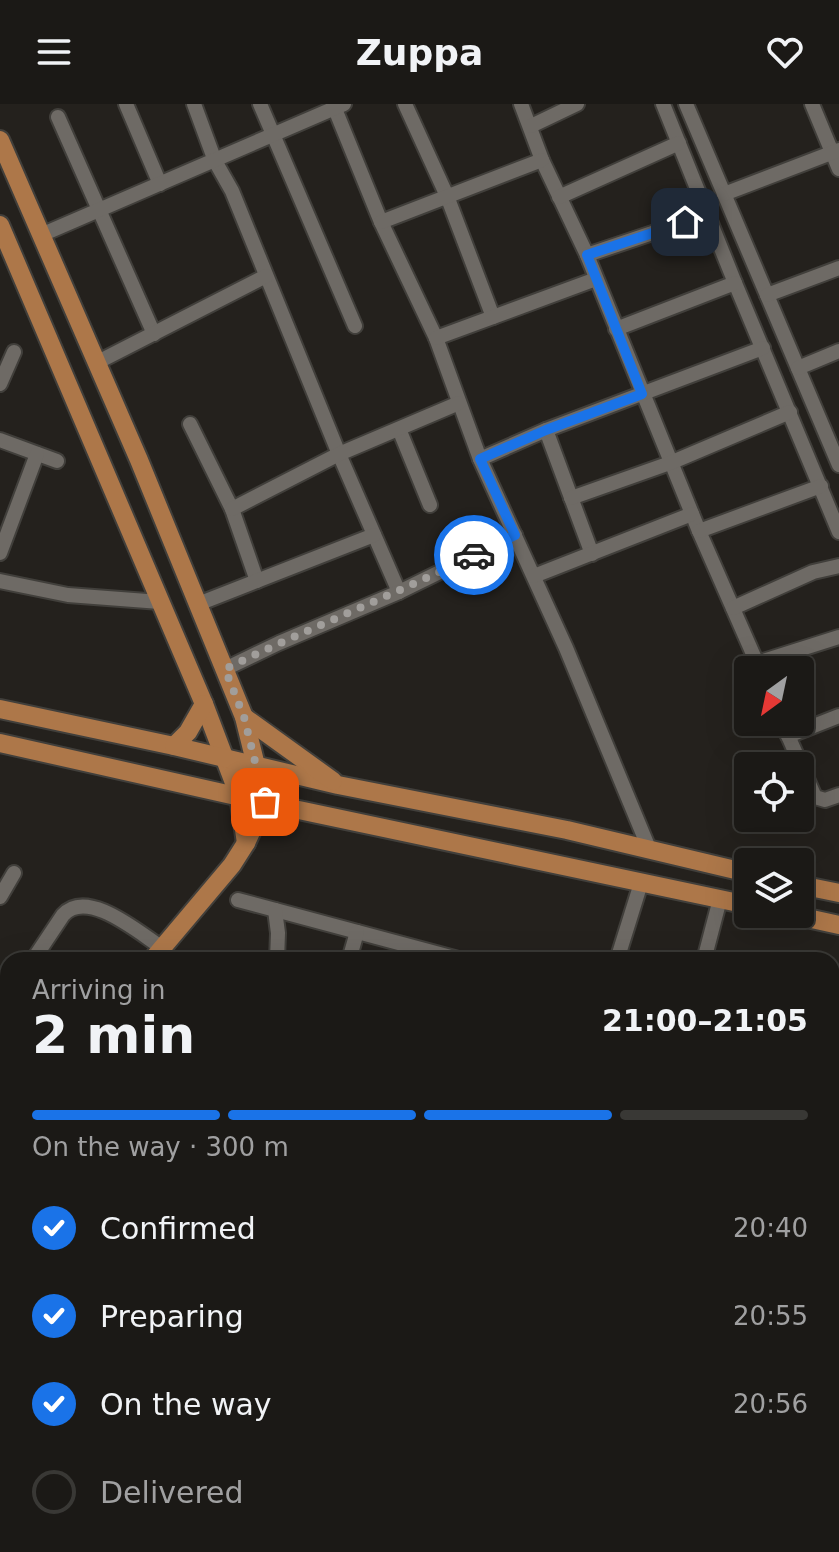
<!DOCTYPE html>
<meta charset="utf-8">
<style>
body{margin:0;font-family:"DejaVu Sans",sans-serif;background:#282623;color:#f1f3f6;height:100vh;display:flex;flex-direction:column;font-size:30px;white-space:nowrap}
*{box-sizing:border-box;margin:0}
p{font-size:26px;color:#a0a0a1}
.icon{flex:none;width:44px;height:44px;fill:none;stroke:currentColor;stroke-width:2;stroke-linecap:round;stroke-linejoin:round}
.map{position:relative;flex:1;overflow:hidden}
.drawer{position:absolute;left:0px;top:848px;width:840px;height:600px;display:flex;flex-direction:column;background:#1b1916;border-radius:24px 24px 0 0;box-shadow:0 8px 32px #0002,0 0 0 2px #393835}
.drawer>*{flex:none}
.needle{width:52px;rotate:213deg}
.tools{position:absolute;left:734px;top:552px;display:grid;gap:16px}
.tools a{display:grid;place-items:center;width:80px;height:80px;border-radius:8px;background:#1b1916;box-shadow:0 8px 32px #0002,0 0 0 2px #393835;font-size:40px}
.pin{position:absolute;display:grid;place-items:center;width:68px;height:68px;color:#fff;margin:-34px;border-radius:16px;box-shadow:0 4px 12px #0006}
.courier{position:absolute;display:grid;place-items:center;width:80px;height:80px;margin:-40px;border:6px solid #1a73e8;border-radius:50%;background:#fff;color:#222;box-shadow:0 2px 10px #0007}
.headline em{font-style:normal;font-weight:700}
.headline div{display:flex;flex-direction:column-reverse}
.headline{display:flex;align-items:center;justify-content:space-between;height:136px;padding:0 32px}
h1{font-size:52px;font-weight:700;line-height:60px}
.bar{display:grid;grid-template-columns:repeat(4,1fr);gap:12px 8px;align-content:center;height:96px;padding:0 32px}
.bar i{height:10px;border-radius:6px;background:#393835}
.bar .current{background:#1a73e8}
.bar p{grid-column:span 4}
ol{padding:0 32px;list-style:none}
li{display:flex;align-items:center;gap:24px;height:88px}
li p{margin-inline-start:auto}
li .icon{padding:8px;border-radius:50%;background:#1a73e8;color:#fff;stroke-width:4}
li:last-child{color:#a0a0a1}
li i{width:44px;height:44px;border:4px solid #393835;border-radius:50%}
header{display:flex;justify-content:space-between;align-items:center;height:104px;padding:0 32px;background:#1b1916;font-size:36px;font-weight:700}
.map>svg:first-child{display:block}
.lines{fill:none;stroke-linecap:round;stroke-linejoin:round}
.minor-casing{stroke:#413f3b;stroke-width:18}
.major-casing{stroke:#413f3b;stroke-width:22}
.minor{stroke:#6e6a65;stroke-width:14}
.major{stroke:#ad7749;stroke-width:18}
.done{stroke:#a19e9b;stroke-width:8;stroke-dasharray:0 14.4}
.route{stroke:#1a73e8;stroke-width:10}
</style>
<header><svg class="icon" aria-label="menu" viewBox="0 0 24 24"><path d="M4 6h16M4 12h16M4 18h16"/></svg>Zuppa<svg class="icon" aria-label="heart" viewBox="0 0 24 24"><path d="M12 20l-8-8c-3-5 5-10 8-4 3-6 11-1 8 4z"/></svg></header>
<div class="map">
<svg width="839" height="1448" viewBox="0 0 839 1448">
<rect width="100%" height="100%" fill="#24211d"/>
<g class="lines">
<defs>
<g id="minor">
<polyline points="126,0 160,80"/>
<polyline points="194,0 215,57 232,87 339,350 399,488"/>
<polyline points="260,0 355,222"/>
<polyline points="333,0 381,118 436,234 480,355 566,544 650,747"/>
<polyline points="405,0 447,92 493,213"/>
<polyline points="521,0 542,56 587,151 699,427 760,566"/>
<polyline points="663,0 735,179 839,428"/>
<polyline points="686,0 839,361"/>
<polyline points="812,0 839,65"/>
<polyline points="58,13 154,230"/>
<polyline points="531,22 577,0"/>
<polyline points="724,90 839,46"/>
<polyline points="559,93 679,39"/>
<polyline points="381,118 542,56"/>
<polyline points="41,131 344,0"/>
<polyline points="587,151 709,110"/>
<polyline points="767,191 839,164"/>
<polyline points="616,225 735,179"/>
<polyline points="436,234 596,175"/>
<polyline points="96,259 266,172"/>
<polyline points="798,264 839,247"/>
<polyline points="0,280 14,248"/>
<polyline points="190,320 232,405 257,477"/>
<polyline points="399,325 430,401"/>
<polyline points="546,326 592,450"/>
<polyline points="0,336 57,357"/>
<polyline points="480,355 546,326 763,244"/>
<polyline points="571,394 670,359 790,308"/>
<polyline points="232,405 339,350 459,299"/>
<polyline points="699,427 821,382"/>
<polyline points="0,449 37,350"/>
<polyline points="534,472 692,410"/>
<polyline points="0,477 68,491 160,498"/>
<polyline points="198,500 374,431"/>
<polyline points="733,504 813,468 839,462"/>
<polyline points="757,559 839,533"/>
<polyline points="225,565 279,539 399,488 515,431"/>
<polyline points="782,618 815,693 825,696 839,691"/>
<polyline points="788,632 839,612"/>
<polyline points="0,793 14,769"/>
<polyline points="238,796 462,856"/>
<polyline points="275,806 278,829 277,856"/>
<path d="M33,856L63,811C87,784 138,828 161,843"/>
<polyline points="349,856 357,828"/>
<polyline points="617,856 641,779"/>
<polyline points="704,856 720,795"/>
<polyline points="0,905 8,893"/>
<polyline points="832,940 839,941"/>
<polyline points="0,1047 8,1051"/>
<polyline points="832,1205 839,1207"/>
<polyline points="832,1297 839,1298"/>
<polyline points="0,1400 8,1388"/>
<polyline points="111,1440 120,1448"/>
<polyline points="762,1440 796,1448"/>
<polyline points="444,1448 446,1440"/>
<polyline points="536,1448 538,1440"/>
<polyline points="609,1448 612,1440"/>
<polyline points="689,1448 691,1440"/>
</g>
<g id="major">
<polyline points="0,36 139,356 244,613 265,698 246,739 232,761 152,856"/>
<polyline points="0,121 204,600 239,692 246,739"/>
<polyline points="0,605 174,642 338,681 567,726 748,769"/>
<polyline points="244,613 333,677"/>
<polyline points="0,639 294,705 748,801"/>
<polyline points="174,642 188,628 204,600"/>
<polyline points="800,781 839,789"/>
<polyline points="789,810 839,821"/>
<polyline points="0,1075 8,1063"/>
</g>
</defs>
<!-- minor casing -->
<use href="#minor" class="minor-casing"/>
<!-- major casing -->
<use href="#major" class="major-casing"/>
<!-- minor -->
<use href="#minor" class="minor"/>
<!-- major -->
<use href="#major" class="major"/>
</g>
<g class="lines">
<!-- done -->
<path class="done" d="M265,698L244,613L225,565C307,525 392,492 474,451"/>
<!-- route -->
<polyline class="route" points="474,451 515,431 480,355 546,326 642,290 587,151 685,118"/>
</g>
</svg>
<div class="tools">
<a><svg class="needle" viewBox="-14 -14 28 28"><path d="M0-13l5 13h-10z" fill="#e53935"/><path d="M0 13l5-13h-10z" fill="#a0a0a1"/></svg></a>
<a><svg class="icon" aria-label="locate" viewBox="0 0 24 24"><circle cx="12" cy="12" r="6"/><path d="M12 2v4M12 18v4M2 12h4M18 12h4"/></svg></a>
<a><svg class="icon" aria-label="layers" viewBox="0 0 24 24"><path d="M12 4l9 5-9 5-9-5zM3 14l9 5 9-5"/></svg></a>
</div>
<div class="pin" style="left:265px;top:698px;background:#ea580c"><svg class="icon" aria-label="bag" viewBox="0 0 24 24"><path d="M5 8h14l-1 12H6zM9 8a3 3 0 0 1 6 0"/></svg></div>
<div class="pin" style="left:685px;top:118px;background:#1f2937"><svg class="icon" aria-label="home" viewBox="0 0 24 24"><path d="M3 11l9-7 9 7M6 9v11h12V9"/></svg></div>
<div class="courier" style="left:474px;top:451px"><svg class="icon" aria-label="car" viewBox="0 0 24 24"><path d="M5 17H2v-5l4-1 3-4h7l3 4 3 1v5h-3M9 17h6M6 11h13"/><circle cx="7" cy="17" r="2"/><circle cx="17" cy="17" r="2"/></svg></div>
<section class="drawer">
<div class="headline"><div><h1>2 min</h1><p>Arriving in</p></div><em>21:00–21:05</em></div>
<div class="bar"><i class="current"></i><i class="current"></i><i class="current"></i><i></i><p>On the way · 300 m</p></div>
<ol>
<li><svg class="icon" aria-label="check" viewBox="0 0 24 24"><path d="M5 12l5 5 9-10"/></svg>Confirmed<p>20:40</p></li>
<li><svg class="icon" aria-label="check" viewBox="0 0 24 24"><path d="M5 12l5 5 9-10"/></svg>Preparing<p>20:55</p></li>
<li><svg class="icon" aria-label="check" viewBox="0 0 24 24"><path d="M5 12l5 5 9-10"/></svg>On the way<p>20:56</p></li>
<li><i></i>Delivered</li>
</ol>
</section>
</div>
